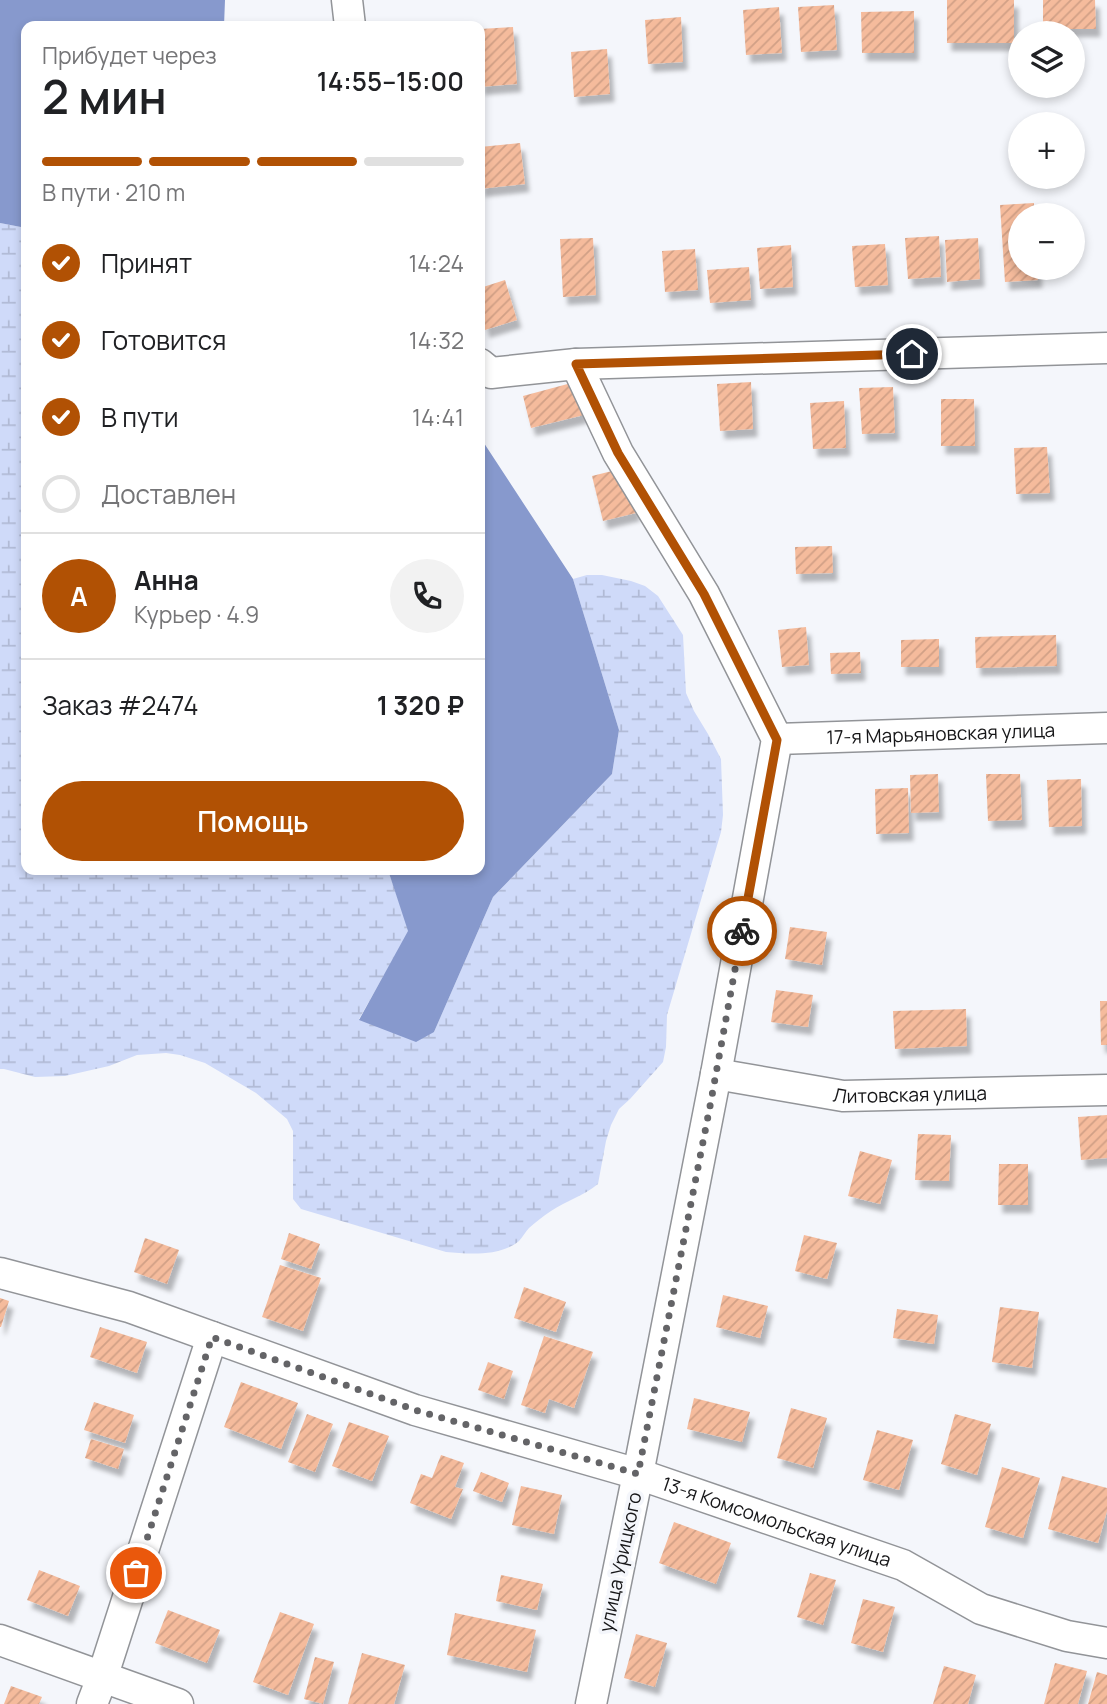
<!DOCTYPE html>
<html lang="ru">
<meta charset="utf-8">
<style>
body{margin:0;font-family:Manrope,sans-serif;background:#f2f2f2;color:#202124;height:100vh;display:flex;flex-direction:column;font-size:26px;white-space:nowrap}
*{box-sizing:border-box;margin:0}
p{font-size:23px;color:#757577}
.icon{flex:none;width:38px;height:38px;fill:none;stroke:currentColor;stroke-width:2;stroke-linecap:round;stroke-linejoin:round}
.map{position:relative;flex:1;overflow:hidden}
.details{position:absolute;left:21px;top:21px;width:464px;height:854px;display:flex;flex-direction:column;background:#fff;border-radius:14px;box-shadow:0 4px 10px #0003}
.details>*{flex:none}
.controls{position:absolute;left:1008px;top:21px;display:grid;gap:14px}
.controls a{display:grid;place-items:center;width:77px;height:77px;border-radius:50%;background:#fff;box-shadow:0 4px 10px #0003;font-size:35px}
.pin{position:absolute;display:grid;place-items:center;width:60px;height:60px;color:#fff;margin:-30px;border:4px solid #fff;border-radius:50%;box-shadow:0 2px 7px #0007}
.courier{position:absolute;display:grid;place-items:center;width:70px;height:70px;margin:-35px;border:5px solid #b15104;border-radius:50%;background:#fff;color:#222;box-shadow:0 2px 9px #0007}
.headline em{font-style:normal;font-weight:600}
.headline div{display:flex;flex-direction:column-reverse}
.headline{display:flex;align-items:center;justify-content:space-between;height:119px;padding:0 21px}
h1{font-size:46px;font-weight:600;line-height:52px}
.bar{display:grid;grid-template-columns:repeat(4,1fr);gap:10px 7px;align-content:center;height:84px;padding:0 21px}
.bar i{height:9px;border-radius:5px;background:#e0e0e0}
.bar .current{background:#b15104}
.bar p{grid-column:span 4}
.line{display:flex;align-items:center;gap:18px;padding:0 21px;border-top:2px solid #e0e0e0}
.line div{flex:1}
.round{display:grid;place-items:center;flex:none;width:74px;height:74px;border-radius:37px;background:#f2f2f2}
ol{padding:0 21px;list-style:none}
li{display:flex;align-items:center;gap:21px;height:77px}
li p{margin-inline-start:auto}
li .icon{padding:7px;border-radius:50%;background:#b15104;color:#fff;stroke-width:4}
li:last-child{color:#757577}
li i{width:38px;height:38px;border:4px solid #e0e0e0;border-radius:50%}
.action{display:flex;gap:14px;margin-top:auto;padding:14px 21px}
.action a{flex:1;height:80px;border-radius:42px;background:#b15104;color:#fff;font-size:28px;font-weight:600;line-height:80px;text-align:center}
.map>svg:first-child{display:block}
.wetland{fill:url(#wetland-marsh)}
.water{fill:#8799cd}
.building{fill:url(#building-hatch);filter:url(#shadow)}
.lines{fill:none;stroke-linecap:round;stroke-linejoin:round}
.minor-casing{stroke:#929498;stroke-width:33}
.minor{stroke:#fff;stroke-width:30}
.done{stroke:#646467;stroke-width:7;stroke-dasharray:0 12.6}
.route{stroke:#b15104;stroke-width:9}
.labels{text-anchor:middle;stroke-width:7;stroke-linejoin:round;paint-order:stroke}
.street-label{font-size:19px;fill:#161618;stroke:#f4f6fb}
</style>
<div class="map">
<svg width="1107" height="1704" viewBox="0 0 1107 1704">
<defs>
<pattern id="wetland-marsh" width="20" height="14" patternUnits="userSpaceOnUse" patternTransform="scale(1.75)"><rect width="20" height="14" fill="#cfdaf9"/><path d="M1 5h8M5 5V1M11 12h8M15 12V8" fill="none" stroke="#b1bad5"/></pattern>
<pattern id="building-hatch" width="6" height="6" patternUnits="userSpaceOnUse" patternTransform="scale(1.75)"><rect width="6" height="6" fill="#f5bb9c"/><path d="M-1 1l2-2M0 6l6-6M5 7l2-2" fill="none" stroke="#d1a086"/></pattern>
<filter id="shadow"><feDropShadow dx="4.5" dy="8" stdDeviation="2" flood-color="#0004"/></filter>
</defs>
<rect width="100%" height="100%" fill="#f4f6fb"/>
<!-- wetland -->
<path class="wetland" d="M0,223L26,228V870H388L409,931L359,1019L434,1032L493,897L612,774L619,730L573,579L587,575H602L631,581L645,586L658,596L683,635L686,693L694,711L708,734L721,759L723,815L721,832L667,1015L666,1047L663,1062L630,1099L619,1109L611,1125L606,1141L598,1184C583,1196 566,1201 551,1211C543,1216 536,1222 529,1228C525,1232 523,1237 519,1241C500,1257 468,1254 446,1252L301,1209L293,1199V1131L287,1119L256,1093L205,1063L180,1055L166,1053L137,1055L109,1066L65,1076L35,1077L4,1069H0Z"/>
<!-- water -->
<g class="water">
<polygon points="0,0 225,0 224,26 26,26 26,228 0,223"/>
<polygon points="480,437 573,579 619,730 612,774 493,897 434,1032 416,1042 359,1020 408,931 388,870 480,870"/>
</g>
<!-- building -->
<g class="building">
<rect x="947" y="0" width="67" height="43"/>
<polygon points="1043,0 1095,0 1096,29 1043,29"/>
<polygon points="834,5 837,50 801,52 798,7"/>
<polygon points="779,7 782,53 746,55 743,10"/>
<polygon points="914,11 914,53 862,53 861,12"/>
<polygon points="681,17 683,62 648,64 645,20"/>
<polygon points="513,27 517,84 480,87 480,29"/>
<polygon points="607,49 610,94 574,97 571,52"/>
<polygon points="520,143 525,184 480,189 480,147"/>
<polygon points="1034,203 1034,215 1020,215 1020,268 1037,268 1038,280 1005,282 1000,205"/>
<polygon points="939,236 941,277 908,279 905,238"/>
<polygon points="593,238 596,295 563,297 560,239"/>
<polygon points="978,238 980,279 947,282 945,240"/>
<polygon points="885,244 888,285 855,287 852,246"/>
<polygon points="791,245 793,287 760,289 757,248"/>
<polygon points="695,249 698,290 665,292 662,251"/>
<polygon points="749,267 751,300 710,303 707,270"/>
<polygon points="505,280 517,320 485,330 480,310 480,288"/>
<polygon points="575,382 584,415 531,428 523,396"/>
<polygon points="751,382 753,429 720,431 717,384"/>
<polygon points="893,387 895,433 862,434 859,388"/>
<polygon points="941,399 974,399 975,446 941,446"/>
<polygon points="844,401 846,448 813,449 810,403"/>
<polygon points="1047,447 1050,493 1016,494 1014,448"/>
<polygon points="624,468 636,513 603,521 592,476"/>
<polygon points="832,546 833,573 796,574 795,547"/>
<polygon points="806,627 809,665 782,667 778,630"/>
<polygon points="1056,635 1057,666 976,668 975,637"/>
<polygon points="939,639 939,667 901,667 901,640"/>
<polygon points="860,652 861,673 831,674 830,653"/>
<polygon points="938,774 939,812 911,813 910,775"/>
<polygon points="986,774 1020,774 1022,820 988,821"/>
<polygon points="1081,779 1082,826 1049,827 1047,780"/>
<polygon points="908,788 909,833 876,834 875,789"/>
<polygon points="790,927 827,932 822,965 785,959"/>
<polygon points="776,990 813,995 808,1027 771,1022"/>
<polygon points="1100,1001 1107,1001 1107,1045 1101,1045"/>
<polygon points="966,1009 967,1046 895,1049 893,1011"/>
<polygon points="1107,1115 1107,1158 1081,1160 1078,1117"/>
<polygon points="918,1134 951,1135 949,1181 915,1180"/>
<polygon points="860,1151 892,1160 880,1204 848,1196"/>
<polygon points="999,1164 1028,1164 1028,1205 998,1205"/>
<polygon points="289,1233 320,1244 311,1269 281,1259"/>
<polygon points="804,1235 837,1243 827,1279 795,1271"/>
<polygon points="145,1238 179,1250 167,1284 134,1272"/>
<polygon points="280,1265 321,1278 303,1331 262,1317"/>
<polygon points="524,1287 566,1302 556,1332 514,1318"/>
<polygon points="723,1295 768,1306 760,1338 716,1327"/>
<polygon points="0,1298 9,1301 1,1327 0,1327"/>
<polygon points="1000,1307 1039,1312 1032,1368 992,1362"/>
<polygon points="897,1309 938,1315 934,1344 893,1338"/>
<polygon points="100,1327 147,1342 137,1373 90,1357"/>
<polygon points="544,1336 593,1352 574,1408 549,1399 545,1413 521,1405"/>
<polygon points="488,1362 513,1371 504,1399 478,1390"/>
<polygon points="241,1382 298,1403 281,1449 224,1427"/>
<polygon points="694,1398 750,1412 742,1442 687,1429"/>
<polygon points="94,1402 134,1415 125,1443 84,1430"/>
<polygon points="791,1408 827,1418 813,1468 777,1458"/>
<polygon points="307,1414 333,1424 315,1472 288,1462"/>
<polygon points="955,1414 991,1424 977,1475 941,1464"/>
<polygon points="349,1422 389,1436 372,1481 332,1466"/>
<polygon points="877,1430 913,1440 899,1490 863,1480"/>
<polygon points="91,1439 124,1449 118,1469 85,1458"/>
<polygon points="441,1455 464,1463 455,1487 463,1489 451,1519 410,1503 421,1474 432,1478"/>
<polygon points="1002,1467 1040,1478 1023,1538 985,1527"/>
<polygon points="481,1472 509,1483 502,1502 473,1491"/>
<polygon points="1062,1476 1107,1488 1107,1511 1098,1543 1048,1529"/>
<polygon points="521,1486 562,1495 554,1534 512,1525"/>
<polygon points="674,1522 731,1543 716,1584 659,1563"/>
<polygon points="39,1570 80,1586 68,1616 27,1600"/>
<polygon points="810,1573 836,1580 823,1625 797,1617"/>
<polygon points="501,1575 543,1584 537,1610 496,1601"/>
<polygon points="863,1599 895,1607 883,1652 851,1643"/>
<polygon points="168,1610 220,1630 207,1663 155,1643"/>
<polygon points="280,1612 314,1624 288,1695 253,1682"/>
<polygon points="455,1613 536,1630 527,1672 447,1655"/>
<polygon points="636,1634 667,1643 655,1687 624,1678"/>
<polygon points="362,1653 405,1665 394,1704 348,1704"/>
<polygon points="315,1657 334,1662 323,1704 304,1699"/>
<polygon points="1055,1663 1087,1671 1078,1704 1044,1704"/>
<polygon points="944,1666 976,1675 968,1704 933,1704"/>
<polygon points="1097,1672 1107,1675 1107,1704 1088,1704"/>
<polygon points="11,1686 42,1697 39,1704 4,1704"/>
</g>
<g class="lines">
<defs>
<g id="minor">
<polyline points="347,0 350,26"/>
<polyline points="480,364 491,373 576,364 618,453 704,594 777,739 716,1074 638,1474 591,1704"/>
<polyline points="576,364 1107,348"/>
<path id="s1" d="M777,739L1107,728"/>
<path id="s2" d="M716,1074L843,1096L1107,1090"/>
<path id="s3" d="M0,1273L129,1307L415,1410L638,1474L903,1565L981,1609L1067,1636L1107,1643"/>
<polyline points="0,1640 178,1704"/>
<polyline points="92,1704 102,1678 212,1337"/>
</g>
</defs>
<!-- minor casing -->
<use href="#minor" class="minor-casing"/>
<!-- minor -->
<use href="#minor" class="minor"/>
</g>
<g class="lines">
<!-- done -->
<polyline class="done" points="136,1573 212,1337 415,1410 638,1474 711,1101 742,931"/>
<!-- route -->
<polyline class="route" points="742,931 777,740 704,594 618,453 576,364 912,354"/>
</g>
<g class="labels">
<!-- street labels -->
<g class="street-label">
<text dy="7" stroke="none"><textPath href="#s1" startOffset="164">17-я Марьяновская улица</textPath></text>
<text dy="7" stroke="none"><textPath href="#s2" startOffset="196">Литовская улица</textPath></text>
<text dy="7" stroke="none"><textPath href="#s3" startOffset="816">13-я Комсомольская улица</textPath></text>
<text transform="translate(620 1562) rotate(-78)" y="7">улица Урицкого</text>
</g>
</g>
</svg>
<div class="controls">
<a><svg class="icon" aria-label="layers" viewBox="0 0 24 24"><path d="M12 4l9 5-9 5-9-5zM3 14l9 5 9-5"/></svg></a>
<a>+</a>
<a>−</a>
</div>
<div class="pin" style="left:136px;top:1573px;background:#ea580c"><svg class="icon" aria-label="bag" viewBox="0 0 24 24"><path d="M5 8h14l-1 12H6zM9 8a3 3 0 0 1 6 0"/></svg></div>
<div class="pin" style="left:912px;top:354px;background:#1f2937"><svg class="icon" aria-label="home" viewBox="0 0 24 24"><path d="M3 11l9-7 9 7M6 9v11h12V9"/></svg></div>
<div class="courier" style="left:742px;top:931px"><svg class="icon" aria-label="bike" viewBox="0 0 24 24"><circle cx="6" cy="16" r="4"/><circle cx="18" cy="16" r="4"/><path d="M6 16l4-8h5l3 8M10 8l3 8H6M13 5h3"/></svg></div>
<section class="details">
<div class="headline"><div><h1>2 мин</h1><p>Прибудет через</p></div><em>14:55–15:00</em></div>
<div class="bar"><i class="current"></i><i class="current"></i><i class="current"></i><i></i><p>В пути · 210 m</p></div>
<ol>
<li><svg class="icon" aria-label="check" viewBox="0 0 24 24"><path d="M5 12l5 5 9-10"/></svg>Принят<p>14:24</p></li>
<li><svg class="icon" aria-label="check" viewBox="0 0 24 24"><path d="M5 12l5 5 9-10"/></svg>Готовится<p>14:32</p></li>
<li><svg class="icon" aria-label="check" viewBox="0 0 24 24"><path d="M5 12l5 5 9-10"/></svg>В пути<p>14:41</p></li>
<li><i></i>Доставлен</li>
</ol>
<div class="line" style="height:126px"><b class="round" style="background:#b15104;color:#fff">А</b><div><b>Анна</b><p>Курьер · 4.9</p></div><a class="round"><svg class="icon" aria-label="phone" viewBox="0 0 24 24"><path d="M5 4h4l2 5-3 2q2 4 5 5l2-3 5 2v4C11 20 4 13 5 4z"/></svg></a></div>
<div class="line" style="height:91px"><div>Заказ #2474</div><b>1 320 ₽</b></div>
<div class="action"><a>Помощь</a></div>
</section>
</div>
